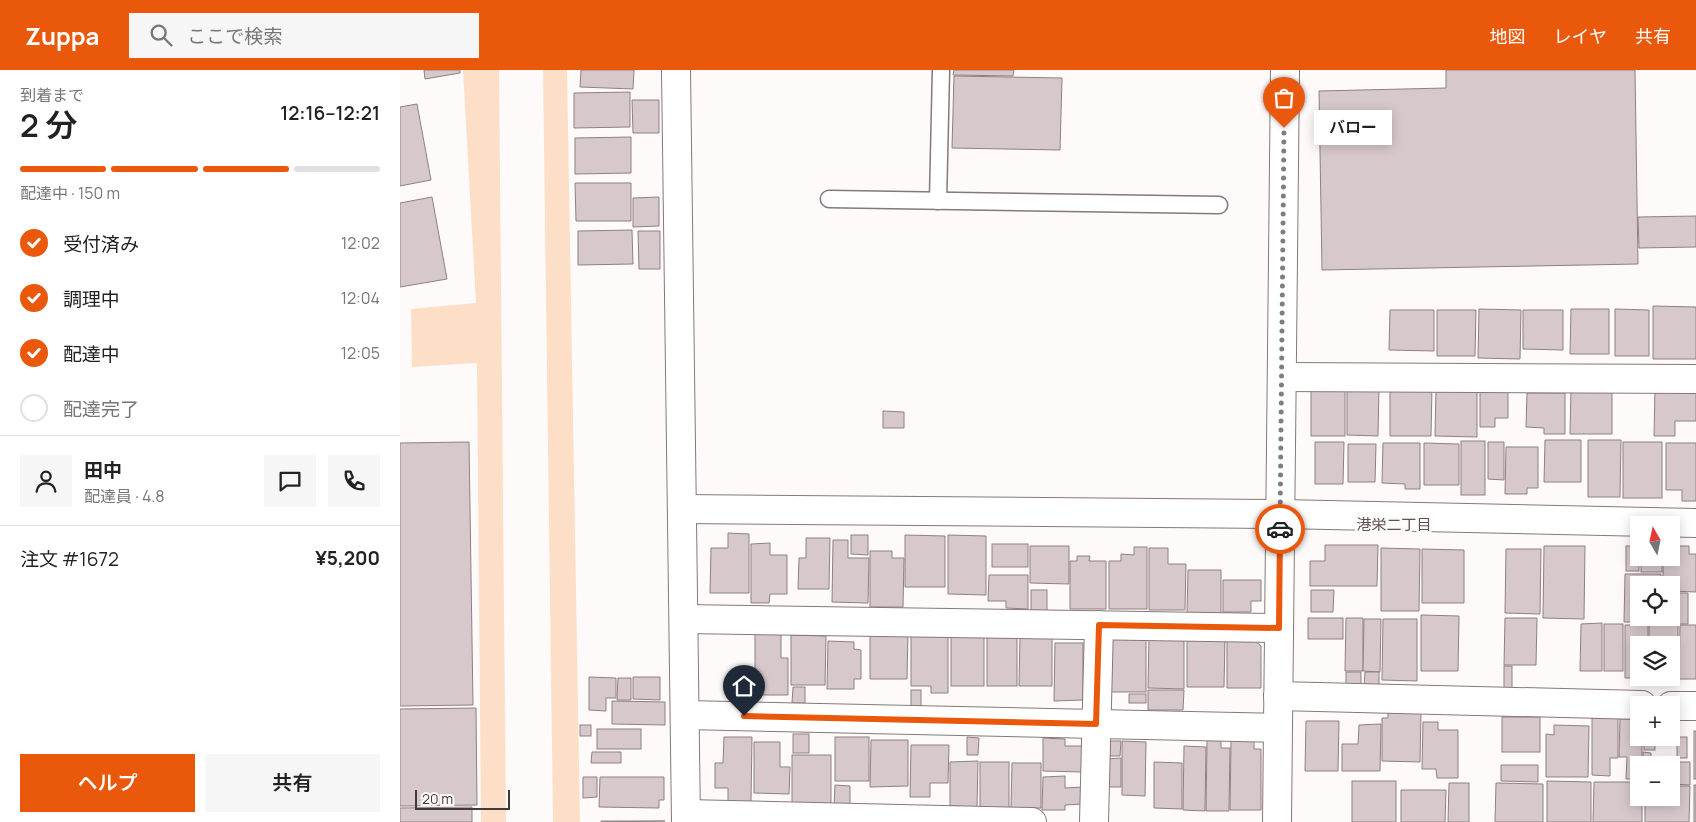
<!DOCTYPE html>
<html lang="ja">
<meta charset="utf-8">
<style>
body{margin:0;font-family:Manrope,"Noto Sans JP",sans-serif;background:#f6f6f6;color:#222;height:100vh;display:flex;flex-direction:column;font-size:19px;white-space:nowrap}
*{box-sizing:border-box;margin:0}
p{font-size:16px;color:#767676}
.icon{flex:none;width:28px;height:28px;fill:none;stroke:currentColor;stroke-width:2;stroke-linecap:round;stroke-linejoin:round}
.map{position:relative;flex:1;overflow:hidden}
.panel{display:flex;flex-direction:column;background:#fff;width:400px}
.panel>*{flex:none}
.needle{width:32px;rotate:351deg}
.controls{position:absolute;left:1230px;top:446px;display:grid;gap:10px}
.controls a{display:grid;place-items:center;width:50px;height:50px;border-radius:0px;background:#fff;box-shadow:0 2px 12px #0003;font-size:25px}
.scale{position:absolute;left:15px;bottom:12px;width:95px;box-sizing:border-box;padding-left:5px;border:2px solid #403a39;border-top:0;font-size:14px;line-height:18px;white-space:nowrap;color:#403a39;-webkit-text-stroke:4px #fefafa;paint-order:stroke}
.pin{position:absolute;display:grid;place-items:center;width:42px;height:42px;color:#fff;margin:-51px -21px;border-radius:50% 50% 50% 0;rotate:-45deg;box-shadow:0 0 5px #0007}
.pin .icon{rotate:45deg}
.courier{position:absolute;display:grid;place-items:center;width:50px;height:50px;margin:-25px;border:4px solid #ea580c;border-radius:50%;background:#fff;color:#222;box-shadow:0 1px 6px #0007}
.bubble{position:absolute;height:35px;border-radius:0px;background:#fff;box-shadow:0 2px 12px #0003;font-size:16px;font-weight:600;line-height:35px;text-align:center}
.headline em{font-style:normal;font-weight:600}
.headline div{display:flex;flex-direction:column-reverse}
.headline{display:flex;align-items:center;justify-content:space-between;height:85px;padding:0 20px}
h1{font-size:32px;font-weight:600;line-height:38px}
.bar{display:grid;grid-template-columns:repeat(4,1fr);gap:8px 5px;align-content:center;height:60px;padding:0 20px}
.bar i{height:6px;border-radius:4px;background:#e0e0e0}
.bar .active{background:#ea580c}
.bar p{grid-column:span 4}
.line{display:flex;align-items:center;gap:12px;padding:0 20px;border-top:1px solid #e0e0e0}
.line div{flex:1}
.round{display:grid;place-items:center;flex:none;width:52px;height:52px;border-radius:0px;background:#f6f6f6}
ol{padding:0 20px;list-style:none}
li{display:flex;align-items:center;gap:15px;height:55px}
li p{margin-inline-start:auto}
li .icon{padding:5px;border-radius:50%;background:#ea580c;color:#fff;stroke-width:4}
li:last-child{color:#767676}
li i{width:28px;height:28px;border:2px solid #e0e0e0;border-radius:50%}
.action{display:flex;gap:10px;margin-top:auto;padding:10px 20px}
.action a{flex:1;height:58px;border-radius:0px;background:#ea580c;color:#fff;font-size:20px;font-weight:600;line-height:58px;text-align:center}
.action a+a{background:#f6f6f6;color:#222}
header{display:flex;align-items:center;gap:30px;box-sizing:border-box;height:70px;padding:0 25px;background:#ea580c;color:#fff}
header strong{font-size:24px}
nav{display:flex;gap:28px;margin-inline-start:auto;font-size:18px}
.search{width:350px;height:45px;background:#f6f6f6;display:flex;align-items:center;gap:12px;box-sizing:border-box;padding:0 18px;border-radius:0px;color:#767676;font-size:19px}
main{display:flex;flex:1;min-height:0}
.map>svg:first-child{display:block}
.green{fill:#fcdfc6}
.building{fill:#d7c8cb;stroke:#8e8083}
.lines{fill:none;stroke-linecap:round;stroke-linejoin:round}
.lane-casing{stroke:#867877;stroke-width:19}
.street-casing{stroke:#867877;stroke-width:30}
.secondary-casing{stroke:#867877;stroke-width:30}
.lane{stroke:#fff;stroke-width:16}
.street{stroke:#fff;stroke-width:28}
.secondary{stroke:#fff;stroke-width:28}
.done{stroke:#827d7d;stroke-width:5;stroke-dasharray:0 9}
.route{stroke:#ea580c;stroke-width:6}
.labels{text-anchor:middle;stroke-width:5;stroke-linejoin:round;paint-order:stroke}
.neighbourhood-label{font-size:15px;fill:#5e5150;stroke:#fefafa}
</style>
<header>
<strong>Zuppa</strong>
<div class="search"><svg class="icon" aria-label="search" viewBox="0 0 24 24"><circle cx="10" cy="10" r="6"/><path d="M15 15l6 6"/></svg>ここで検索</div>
<nav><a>地図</a><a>レイヤ</a><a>共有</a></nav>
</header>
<main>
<section class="panel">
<div class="headline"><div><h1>2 分</h1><p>到着まで</p></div><em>12:16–12:21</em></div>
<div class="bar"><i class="active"></i><i class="active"></i><i class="active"></i><i></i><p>配達中 · 150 m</p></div>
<ol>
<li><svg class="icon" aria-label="check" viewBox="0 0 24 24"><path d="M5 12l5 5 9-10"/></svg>受付済み<p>12:02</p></li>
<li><svg class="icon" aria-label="check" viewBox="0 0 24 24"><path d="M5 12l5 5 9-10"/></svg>調理中<p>12:04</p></li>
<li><svg class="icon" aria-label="check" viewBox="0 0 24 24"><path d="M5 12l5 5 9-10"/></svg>配達中<p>12:05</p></li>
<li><i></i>配達完了</li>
</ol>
<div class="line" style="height:90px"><a class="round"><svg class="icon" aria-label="person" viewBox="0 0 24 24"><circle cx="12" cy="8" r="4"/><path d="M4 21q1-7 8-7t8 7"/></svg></a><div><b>田中</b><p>配達員 · 4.8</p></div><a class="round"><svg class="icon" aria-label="chat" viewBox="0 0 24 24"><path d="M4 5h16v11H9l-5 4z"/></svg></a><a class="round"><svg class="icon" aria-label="phone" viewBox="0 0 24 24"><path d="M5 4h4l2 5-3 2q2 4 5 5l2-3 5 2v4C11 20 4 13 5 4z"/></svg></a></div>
<div class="line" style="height:65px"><div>注文 #1672</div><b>¥5,200</b></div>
<div class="action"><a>ヘルプ</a><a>共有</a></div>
</section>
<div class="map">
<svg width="1296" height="752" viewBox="0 0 1296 752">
<rect width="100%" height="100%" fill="#fefafa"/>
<!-- green -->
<g class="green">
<polygon points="63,0 99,0 106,752 81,752 77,293 12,297 11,239 76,233"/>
<polygon points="143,0 167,0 180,752 153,752"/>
</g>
<!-- building -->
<g class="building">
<polygon points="24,0 60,0 60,3 25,9"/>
<polygon points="181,0 234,0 233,19 180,17"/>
<polygon points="554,0 614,0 613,6 553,5"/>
<polygon points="1046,0 1235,0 1238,194 922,200 919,21 1046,18"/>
<polygon points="554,6 662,8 660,80 552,78"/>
<polygon points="230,22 230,57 174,58 174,23"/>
<polygon points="232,30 259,30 259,63 233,63"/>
<polygon points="17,34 31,110 0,116 0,37"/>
<polygon points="231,67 231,103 175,104 175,68"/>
<polygon points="175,113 231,113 231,151 176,151"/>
<polygon points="32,127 47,209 0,217 0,133"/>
<polygon points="259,127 259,156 233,157 233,128"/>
<polygon points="1296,146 1296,177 1239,178 1238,147"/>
<polygon points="232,160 233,194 178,195 178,161"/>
<polygon points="238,161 260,161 260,199 239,199"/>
<polygon points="1253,236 1296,237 1296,289 1253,289"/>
<polygon points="1079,239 1121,240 1120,289 1078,288"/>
<polygon points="1171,239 1209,239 1209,284 1170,284"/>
<polygon points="1215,239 1249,240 1249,286 1215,286"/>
<polygon points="990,240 1034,240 1034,281 989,280"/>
<polygon points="1037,240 1076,240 1075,286 1037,286"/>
<polygon points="1123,240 1163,240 1163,280 1123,279"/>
<polygon points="979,317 978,366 947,365 947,318"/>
<polygon points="990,317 1032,317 1031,366 990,366"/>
<rect x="911" y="318" width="34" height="48"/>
<polygon points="1036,318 1077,319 1077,367 1035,366"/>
<polygon points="1171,318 1212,318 1212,364 1170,364"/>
<polygon points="1080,320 1108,320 1108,348 1095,348 1095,357 1080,357"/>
<polygon points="1255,320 1296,320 1296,351 1275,351 1275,366 1254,366"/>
<polygon points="1127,323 1165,323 1165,364 1144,364 1144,358 1126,357"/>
<polygon points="483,341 504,342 504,358 483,358"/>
<polygon points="1145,370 1181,370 1181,412 1144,412"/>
<polygon points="1188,370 1221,370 1220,427 1188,427"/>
<rect x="1061" y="371" width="24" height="54"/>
<polygon points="69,372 73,635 0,636 0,373"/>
<polygon points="915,372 944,372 943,414 915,414"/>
<polygon points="1088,372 1104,372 1104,410 1088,409"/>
<rect x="1223" y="372" width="39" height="56"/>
<polygon points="983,373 1020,373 1020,419 1005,419 1005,414 982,413"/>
<polygon points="1024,373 1059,374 1059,415 1024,415"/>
<polygon points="1266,373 1296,373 1296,431 1282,431 1282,420 1266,420"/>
<polygon points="948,374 976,374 975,412 948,412"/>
<polygon points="1106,377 1138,377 1138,418 1127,418 1127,424 1105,424"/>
<polygon points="328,463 349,464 349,523 310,523 311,478 328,478"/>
<polygon points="451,465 468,465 468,485 451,484"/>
<polygon points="505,465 545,466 545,517 505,517"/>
<polygon points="548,465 586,466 586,525 548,524"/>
<polygon points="406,468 430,468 429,519 398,519 399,488 406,488"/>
<polygon points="433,470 448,470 448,488 469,488 468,533 432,532"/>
<polygon points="370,473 370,485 387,485 387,524 370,524 369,533 351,533 351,474"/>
<rect x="592" y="474" width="36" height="23"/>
<polygon points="925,475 978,475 977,516 910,516 910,491 925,491"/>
<polygon points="630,476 669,476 669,514 630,513"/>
<polygon points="1144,476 1185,476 1184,549 1143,548"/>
<rect x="1226" y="476" width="13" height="25"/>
<polygon points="1271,476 1289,476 1289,484 1296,484 1296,522 1271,521 1271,515 1263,515 1263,488 1271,488"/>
<polygon points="734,477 747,477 747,539 709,539 709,491 721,491 721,484 734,485"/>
<polygon points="749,478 768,478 768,494 786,494 785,540 749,540"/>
<polygon points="981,478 1020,479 1019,541 981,541"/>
<polygon points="1022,479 1064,480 1064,533 1022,533"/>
<polygon points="1106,479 1141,479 1140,544 1105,543"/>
<polygon points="470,481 492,481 492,488 504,488 503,537 470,537"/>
<polygon points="677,486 690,486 689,491 706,491 706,539 670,539 670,491 677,491"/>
<rect x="1241" y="490" width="21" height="12"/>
<polygon points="788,500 821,500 821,545 787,544"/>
<polygon points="1225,504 1261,504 1261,515 1239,515 1239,548 1261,548 1261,552 1224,552"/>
<polygon points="589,505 628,505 628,539 606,538 606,531 588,531"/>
<polygon points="823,510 861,510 861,531 851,531 851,542 823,542"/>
<rect x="631" y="520" width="16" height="24"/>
<polygon points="911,520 934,520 933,542 911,542"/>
<polygon points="1271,523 1288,523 1288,554 1263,554 1263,548 1271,548"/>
<polygon points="1021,545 1059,546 1058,601 1021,601"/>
<rect x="908" y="548" width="35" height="21"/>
<polygon points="946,548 963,548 963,601 945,601"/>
<polygon points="1105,548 1137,548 1136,595 1104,595"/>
<polygon points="964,549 981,549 980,602 963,601"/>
<polygon points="983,549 1017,549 1017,611 982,610"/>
<polygon points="1202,553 1202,601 1180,601 1181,554"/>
<rect x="1204" y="554" width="19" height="47"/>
<polygon points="1225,555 1248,555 1248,575 1239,575 1239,608 1247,608 1225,608"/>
<polygon points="1249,555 1278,555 1278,604 1271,603 1271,575 1249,575"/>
<polygon points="1280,555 1296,555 1296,609 1279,609"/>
<polygon points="470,561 508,562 507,609 470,609"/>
<polygon points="355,563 381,563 381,588 388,588 388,625 355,625"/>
<polygon points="511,563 548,563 548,623 531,623 531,616 511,616"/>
<polygon points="391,565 426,566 425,615 391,615"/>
<rect x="551" y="566" width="33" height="50"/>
<rect x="587" y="566" width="30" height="50"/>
<polygon points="620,566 652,567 652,616 619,616"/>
<rect x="710" y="567" width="36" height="55"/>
<polygon points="749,567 784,567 784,619 748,618"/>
<polygon points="787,568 825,568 824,617 787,617"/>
<polygon points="827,569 853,569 861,576 861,618 827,618"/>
<polygon points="428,571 454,572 454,579 461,580 461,609 454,609 454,619 427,619"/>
<polygon points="655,573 683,573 683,630 654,631"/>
<rect x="1104" y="596" width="8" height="23"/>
<rect x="946" y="602" width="15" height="15"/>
<polygon points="965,602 979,602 979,617 964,617"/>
<polygon points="189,607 216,608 216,628 206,628 206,641 189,640"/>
<polygon points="233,607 260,607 260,630 233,629"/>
<polygon points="218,608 231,608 231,630 217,630"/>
<polygon points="393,617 405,617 405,633 392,633"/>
<rect x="511" y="620" width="10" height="16"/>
<polygon points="748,620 784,620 783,640 748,640"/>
<rect x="729" y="624" width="17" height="9"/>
<polygon points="212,631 265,632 265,655 212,654"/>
<polygon points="76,638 77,735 0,736 0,639"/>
<polygon points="988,643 1021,643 1020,692 982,691 982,648 988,648"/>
<rect x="1102" y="647" width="38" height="35"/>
<polygon points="1192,648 1218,648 1218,688 1210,688 1210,706 1192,705"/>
<polygon points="1220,649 1237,649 1239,668 1242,668 1242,695 1239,695 1239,709 1226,709 1227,687 1219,687"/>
<polygon points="906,651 939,651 938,701 905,701"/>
<polygon points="1023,652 1038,652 1038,660 1058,660 1058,708 1037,708 1036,699 1022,699"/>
<polygon points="981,654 980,701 942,701 942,674 958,674 959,655"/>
<rect x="180" y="655" width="11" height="11"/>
<polygon points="1154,655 1189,656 1188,707 1146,707 1146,664 1154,665"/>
<rect x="197" y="659" width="44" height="20"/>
<rect x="1294" y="661" width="2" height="48"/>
<rect x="393" y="664" width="16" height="19"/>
<polygon points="324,667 352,667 351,732 328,732 328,718 315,718 315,693 323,693"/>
<rect x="435" y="667" width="34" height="44"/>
<polygon points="567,667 579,668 578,685 567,685"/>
<rect x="1277" y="667" width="10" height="21"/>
<polygon points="643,668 665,669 665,676 683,676 683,702 643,701"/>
<rect x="1244" y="668" width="11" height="12"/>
<polygon points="471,670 508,670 508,716 470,717"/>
<polygon points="807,670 821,670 821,678 830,678 829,741 806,741"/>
<polygon points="831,670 854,670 854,679 861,679 861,740 830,740"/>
<polygon points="707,671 721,671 720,686 708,686"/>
<polygon points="722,671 746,672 745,726 722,725"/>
<polygon points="354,672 380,672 380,697 390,697 389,724 354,723"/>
<polygon points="511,675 549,675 548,713 530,713 530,727 510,727"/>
<polygon points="784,676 806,677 805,741 783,740"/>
<polygon points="192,682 221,682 221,693 191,693"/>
<polygon points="1243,682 1251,683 1251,692 1243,692"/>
<rect x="392" y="685" width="39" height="49"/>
<polygon points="721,688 721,717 707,717 707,689"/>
<polygon points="578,691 577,737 550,736 550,692"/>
<rect x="580" y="692" width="29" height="46"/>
<polygon points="754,692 782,693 782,739 754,738"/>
<polygon points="1263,692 1290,692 1290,715 1271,714 1271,695 1263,695"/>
<polygon points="612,693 641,693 641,738 611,738"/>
<polygon points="1101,695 1138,695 1138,712 1101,711"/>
<polygon points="665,706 665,718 684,717 683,734 665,735 665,740 642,740 643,707"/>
<polygon points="183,707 197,707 197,727 183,728"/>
<polygon points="200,707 264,707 264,730 259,730 259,738 199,737"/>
<rect x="952" y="711" width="44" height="41"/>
<polygon points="1147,711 1191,712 1191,752 1147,752"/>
<polygon points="1194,712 1239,712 1239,728 1242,728 1242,752 1193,752"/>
<polygon points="1049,713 1069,713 1069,752 1048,752"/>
<polygon points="1096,713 1143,714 1143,752 1095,752"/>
<polygon points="435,715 450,716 450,737 434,737"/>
<rect x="1294" y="715" width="2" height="37"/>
<polygon points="1271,716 1290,716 1289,752 1245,752 1245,728 1271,728"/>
<polygon points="1001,720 1046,720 1045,752 1001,752"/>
<polygon points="72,737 72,752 0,752 0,738"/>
<polygon points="201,751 265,751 201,752"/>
</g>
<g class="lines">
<defs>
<g id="lane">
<polyline points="429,129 819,135"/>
<polyline points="538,131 541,0"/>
</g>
<g id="street">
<polyline points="882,307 1296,309"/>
<polyline points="282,439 881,444 1296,453"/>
<polyline points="284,549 879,558"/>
<polyline points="878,626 1242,635"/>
<polyline points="1271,636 1296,636"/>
<polyline points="285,645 878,658"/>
<polyline points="286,744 632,752"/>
<polyline points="694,752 699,555"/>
<polyline points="877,752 885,0"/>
</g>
<polyline id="secondary" points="276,0 286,752"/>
</defs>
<!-- lane casing -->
<use href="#lane" class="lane-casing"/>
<!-- street casing -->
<use href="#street" class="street-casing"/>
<!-- secondary casing -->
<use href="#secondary" class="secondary-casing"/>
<!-- lane -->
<use href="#lane" class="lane"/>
<!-- street -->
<use href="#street" class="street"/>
<!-- secondary -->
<use href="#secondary" class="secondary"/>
</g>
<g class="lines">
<!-- done -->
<polyline class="done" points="880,459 884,58"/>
<!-- route -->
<polyline class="route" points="344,646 696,654 699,555 879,558 880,459"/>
</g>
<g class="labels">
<!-- neighbourhood labels -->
<g class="neighbourhood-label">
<text x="994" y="460">港栄二丁目</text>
</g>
</g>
</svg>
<div class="controls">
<a><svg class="needle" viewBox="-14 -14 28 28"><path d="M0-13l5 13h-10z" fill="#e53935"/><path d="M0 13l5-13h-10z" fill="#767676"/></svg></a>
<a><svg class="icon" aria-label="locate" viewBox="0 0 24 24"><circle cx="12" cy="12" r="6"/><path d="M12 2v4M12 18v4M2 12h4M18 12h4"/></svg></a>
<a><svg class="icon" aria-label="layers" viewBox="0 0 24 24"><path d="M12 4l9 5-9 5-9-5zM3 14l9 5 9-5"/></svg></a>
<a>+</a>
<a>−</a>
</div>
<div class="scale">20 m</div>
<div class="pin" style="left:884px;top:58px;background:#ea580c"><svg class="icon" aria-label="bag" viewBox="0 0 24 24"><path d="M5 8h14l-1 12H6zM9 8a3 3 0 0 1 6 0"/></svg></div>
<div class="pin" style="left:344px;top:646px;background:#1f2937"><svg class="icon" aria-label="home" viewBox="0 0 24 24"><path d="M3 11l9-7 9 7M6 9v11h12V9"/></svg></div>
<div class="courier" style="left:880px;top:459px"><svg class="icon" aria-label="car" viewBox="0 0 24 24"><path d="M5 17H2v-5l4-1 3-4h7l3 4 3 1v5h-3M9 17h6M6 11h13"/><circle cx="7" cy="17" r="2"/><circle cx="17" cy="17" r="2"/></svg></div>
<div class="bubble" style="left:914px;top:40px;width:78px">バロー</div>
</div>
</main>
